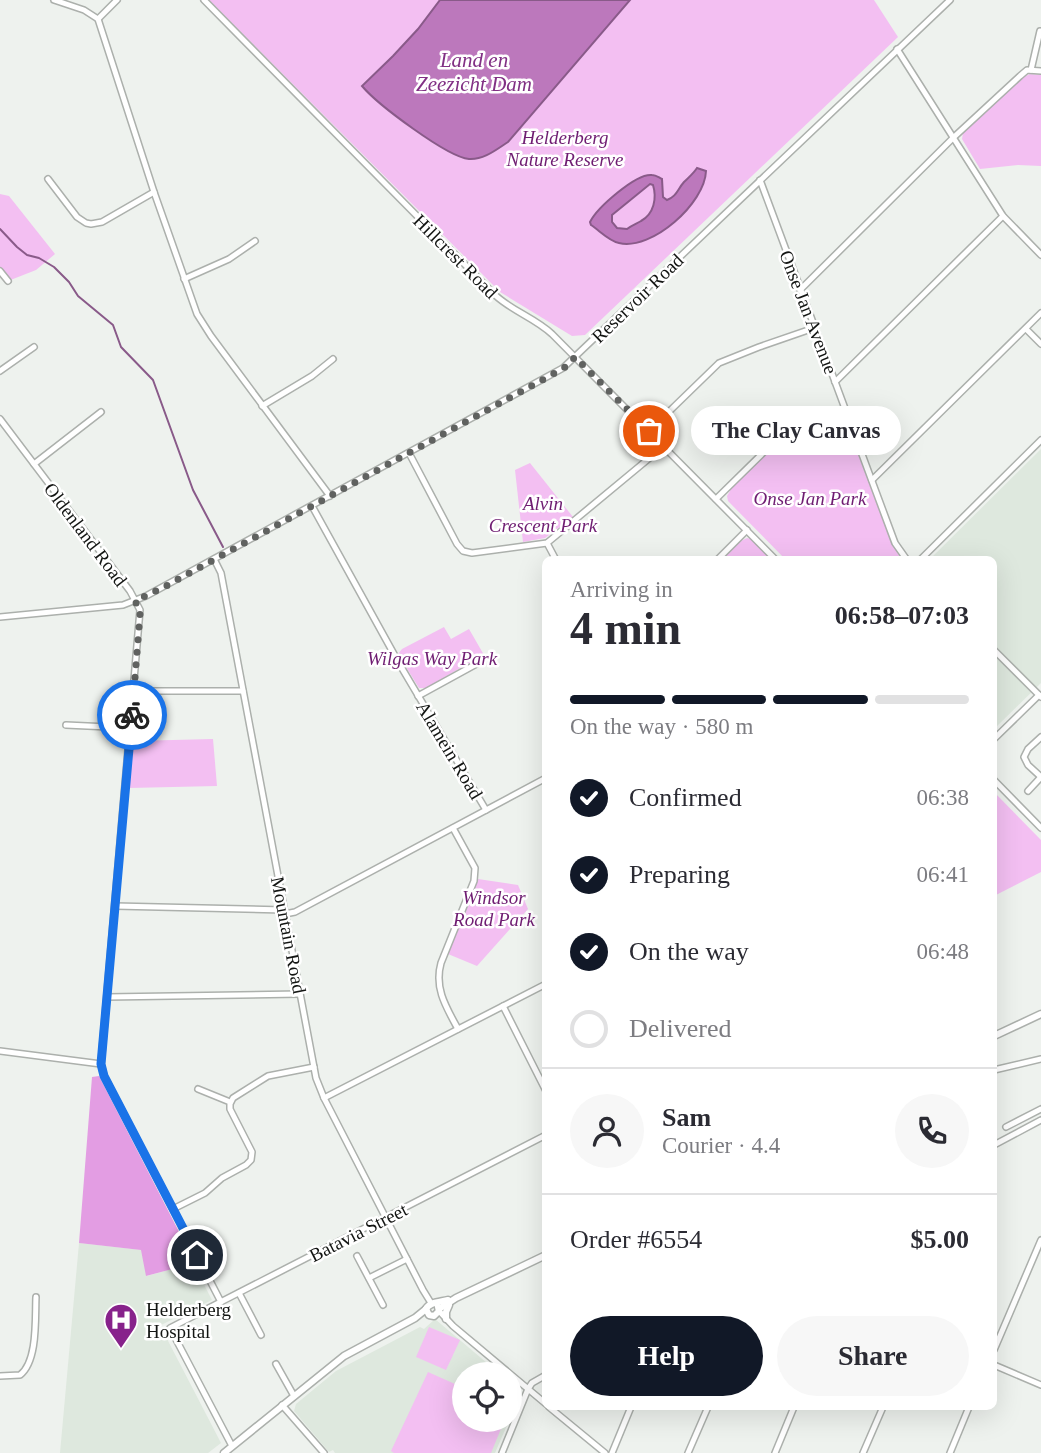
<!DOCTYPE html>
<meta charset="utf-8">
<style>
body{margin:0;font-family:Georgia,serif;background:#f7f7f7;color:#2b2b33;height:100vh;display:flex;flex-direction:column;font-size:26px;white-space:nowrap}
*{box-sizing:border-box;margin:0}
p{font-size:23px;color:#7c7c81}
.icon{flex:none;width:38px;height:38px;fill:none;stroke:currentColor;stroke-width:2;stroke-linecap:round;stroke-linejoin:round}
.map{position:relative;flex:1;overflow:hidden}
.side{position:absolute;left:542px;top:556px;width:455px;height:854px;display:flex;flex-direction:column;background:#fff;border-radius:10px;box-shadow:0 7px 28px #0002}
.side>*{flex:none}
.tools{position:absolute;left:452px;top:1362px;display:grid;gap:14px}
.tools a{display:grid;place-items:center;width:70px;height:70px;border-radius:50%;background:#fff;box-shadow:0 7px 28px #0002;font-size:35px}
.pin{position:absolute;display:grid;place-items:center;width:60px;height:60px;color:#fff;margin:-30px;border:4px solid #fff;border-radius:50%;box-shadow:0 2px 7px #0007}
.courier{position:absolute;display:grid;place-items:center;width:70px;height:70px;margin:-35px;border:5px solid #1a73e8;border-radius:50%;background:#fff;color:#222;box-shadow:0 2px 9px #0007}
.bubble{position:absolute;height:49px;border-radius:24px;background:#fff;box-shadow:0 7px 28px #0002;font-size:23px;font-weight:700;line-height:49px;text-align:center}
.head em{font-style:normal;font-weight:700}
.head div{display:flex;flex-direction:column-reverse}
.head{display:flex;align-items:center;justify-content:space-between;height:119px;padding:0 28px}
h1{font-size:46px;font-weight:700;line-height:52px}
.bar{display:grid;grid-template-columns:repeat(4,1fr);gap:10px 7px;align-content:center;height:84px;padding:0 28px}
.bar i{height:9px;border-radius:5px;background:#e1e1e2}
.bar .active{background:#111827}
.bar p{grid-column:span 4}
.line{display:flex;align-items:center;gap:18px;padding:0 28px;border-top:2px solid #e1e1e2}
.line div{flex:1}
.round{display:grid;place-items:center;flex:none;width:74px;height:74px;border-radius:37px;background:#f7f7f7}
ol{padding:0 28px;list-style:none}
li{display:flex;align-items:center;gap:21px;height:77px}
li p{margin-inline-start:auto}
li .icon{padding:7px;border-radius:50%;background:#111827;color:#fff;stroke-width:4}
li:last-child{color:#7c7c81}
li i{width:38px;height:38px;border:4px solid #e1e1e2;border-radius:50%}
.button{display:flex;gap:14px;margin-top:auto;padding:14px 28px}
.button a{flex:1;height:80px;border-radius:42px;background:#111827;color:#fff;font-size:28px;font-weight:700;line-height:80px;text-align:center}
.button a+a{background:#f7f7f7;color:#2b2b33}
.map>svg:first-child{display:block}
.built{fill:#dee8de}
.green{fill:#f3bff2}
.forest{fill:#e39de3}
.water{fill:#bc78bc;stroke:#895a89;stroke-width:2;fill-rule:evenodd}
.lines{fill:none;stroke-linecap:round;stroke-linejoin:round}
.stream{stroke:#895a89;stroke-width:2}
.minor-casing{stroke:#acb0ac;stroke-width:8}
.tertiary-casing{stroke:#acb0ac;stroke-width:9}
.minor{stroke:#fff;stroke-width:5}
.tertiary{stroke:#fff;stroke-width:6}
.done{stroke:#606260;stroke-width:7;stroke-dasharray:0 12.6}
.route{stroke:#1a73e8;stroke-width:9}
.labels{text-anchor:middle;stroke-width:5;stroke-linejoin:round;paint-order:stroke}
.park-label{font-size:19px;font-style:italic;fill:#6f1d72;stroke:#fff}
.street-label{font-size:19px;fill:#131513;stroke:#fff}
.poi-label{font-size:19px;fill:#131513;stroke:#fff;text-anchor:start}
.water-label{font-size:21px;font-style:italic;fill:#813084;stroke:#fff}
</style>
<div class="map">
<svg width="1041" height="1453" viewBox="0 0 1041 1453">
<rect width="100%" height="100%" fill="#eef2ee"/>
<!-- built -->
<g class="built">
<polygon points="1041,449 1041,683 994,729 994,560 929,560"/>
<polygon points="79,1243 142,1250 147,1276 193,1263 212,1300 157,1327 162,1337 166,1337 221,1443 208,1453 60,1453"/>
<polygon points="435,1319 500,1374 464,1374 464,1419 509,1419 509,1381 520,1390 520,1395 495,1453 335,1453 333,1450 329,1452 294,1411 296,1404 336,1371 420,1327 424,1329"/>
</g>
<!-- green -->
<g class="green">
<polygon points="209,0 874,0 898,37 585,335 572,336 500,292"/>
<polygon points="1030,74 1041,75 1041,166 1018,165 980,169 962,139 963,133 1021,78"/>
<polygon points="0,194 9,196 55,254 36,270 8,281 0,271"/>
<polygon points="838,423 844,423 848,427 887,531 901,560 786,560 728,501 727,496 730,491 729,490 771,449"/>
<polygon points="530,463 573,517 545,538 523,542 515,470"/>
<polygon points="747,538 751,539 771,560 722,560 741,541"/>
<polygon points="444,627 451,639 469,629 484,655 476,656 469,663 426,688 419,688 398,654 402,649"/>
<polygon points="213,739 217,786 129,788 133,741"/>
<polygon points="994,792 1041,840 1041,872 994,896"/>
<polygon points="478,879 518,885 528,909 477,966 448,954"/>
<polygon points="429,1327 460,1340 446,1370 416,1357"/>
<polygon points="428,1372 464,1388 464,1419 505,1419 491,1453 394,1453 391,1451"/>
</g>
<!-- forest -->
<polygon class="forest" points="99,1076 195,1263 146,1276 141,1250 79,1243 92,1077"/>
<!-- water -->
<g class="water">
<path d="M440,0H630L508,142C497,149 484,160 469,159C447,157 377,104 362,86L393,56L418,29Z"/>
<path d="M697,168L706,171C705,203 652,251 619,243C609,241 600,231 591,225L590,222C597,208 636,173 652,175C656,175 658,177 662,179L663,197L667,200C677,196 677,190 684,182C689,177 693,174 697,168ZM650,184L653,185C657,198 654,214 641,221C636,224 632,225 627,229L617,228L612,222V215Z"/>
</g>
<g class="lines">
<!-- stream -->
<polyline class="stream" points="0,229 17,247 27,255 39,258 54,267 69,282 78,296 113,325 121,347 153,380 193,490 223,547"/>
<defs>
<g id="minor">
<polyline points="54,0 84,10 98,19 154,192 197,314 211,336 330,496"/>
<path d="M204,0L495,295C512,311 535,318 552,334L776,560"/>
<polyline points="98,19 117,0"/>
<polyline points="897,49 1003,216 1041,255"/>
<polyline points="1031,70 1040,31"/>
<polyline points="48,179 77,217 86,223 91,224 102,222 154,192"/>
<polyline points="760,180 895,543 907,560"/>
<polyline points="0,271 8,281"/>
<polyline points="184,279 229,259 255,241"/>
<polyline points="800,290 954,137 1020,76 1027,70 1041,71"/>
<polyline points="1026,329 1041,344"/>
<polyline points="0,371 34,347"/>
<polyline points="835,382 1003,216"/>
<polyline points="262,406 312,376 333,359"/>
<polyline points="0,419 130,591 140,610 101,1064 104,1076 221,1302"/>
<polyline points="649,431 719,363 759,347 814,328"/>
<polyline points="409,453 457,544 463,551 472,553 547,543 664,446"/>
<polyline points="34,464 101,412"/>
<polyline points="872,480 1041,313"/>
<polyline points="716,499 770,446 848,416"/>
<polyline points="312,506 400,665 486,810"/>
<polyline points="547,543 556,560"/>
<polyline points="214,559 221,573 316,1078 324,1098 423,1290 431,1303"/>
<polyline points="717,560 747,530"/>
<polyline points="920,560 1041,440"/>
<polyline points="0,617 123,605 146,596 563,368 950,0"/>
<polyline points="994,650 1041,697"/>
<polyline points="134,691 243,691"/>
<polyline points="418,696 480,662"/>
<polyline points="66,725 130,728"/>
<polyline points="1041,737 1028,749 1024,757 1028,765 1041,777"/>
<polyline points="994,739 1039,695"/>
<polyline points="994,780 1041,828"/>
<polyline points="1028,791 1041,777"/>
<path d="M453,828L475,868L474,881L441,963C434,988 446,1007 458,1029"/>
<polyline points="115,906 284,910"/>
<polyline points="285,914 295,912 546,778"/>
<polyline points="107,997 300,994"/>
<polyline points="503,1006 546,1091"/>
<polyline points="0,1051 101,1064"/>
<polyline points="994,1070 1041,1059"/>
<polyline points="198,1089 230,1102"/>
<polyline points="324,1098 546,984"/>
<polyline points="1006,1127 1041,1109"/>
<polyline points="994,1145 1041,1120"/>
<polyline points="173,1209 205,1193 222,1178 246,1165 251,1160 252,1152 230,1109 230,1104 233,1098 268,1076 314,1067"/>
<polyline points="357,1256 383,1305"/>
<polyline points="369,1278 407,1259"/>
<polyline points="239,1293 261,1335"/>
<polyline points="439,1311 453,1326 546,1404"/>
<polyline points="994,1350 1041,1240"/>
<polyline points="276,1364 294,1396"/>
<polyline points="994,1365 1041,1385"/>
<path d="M0,1376L20,1375C38,1361 35,1318 36,1297"/>
<polyline points="282,1405 324,1453"/>
<polyline points="549,1407 605,1453"/>
<polyline points="232,1446 170,1328 546,1135"/>
<polyline points="502,1453 528,1389 532,1383 546,1375"/>
<polyline points="612,1453 631,1407"/>
<polyline points="688,1453 708,1407"/>
<polyline points="775,1453 794,1407"/>
<polyline points="863,1453 883,1407"/>
<polyline points="950,1453 969,1407"/>
</g>
<g id="tertiary">
<polyline points="994,1036 1041,1014"/>
<path d="M426,1309C429,1302 441,1302 448,1300"/>
<polyline points="426,1309 429,1315 434,1316 439,1311 438,1307"/>
<polyline points="439,1309 456,1298 546,1255"/>
<polyline points="446,1319 446,1312 449,1305"/>
<polyline points="224,1453 344,1356 415,1318 426,1309"/>
</g>
</defs>
<!-- minor casing -->
<use href="#minor" class="minor-casing"/>
<!-- tertiary casing -->
<use href="#tertiary" class="tertiary-casing"/>
<!-- minor -->
<use href="#minor" class="minor"/>
<!-- tertiary -->
<use href="#tertiary" class="tertiary"/>
</g>
<g class="lines">
<!-- done -->
<polyline class="done" points="132,715 140,615 140,610 135,601 164,587 553,374 564,368 575,357 649,431"/>
<!-- route -->
<polyline class="route" points="132,715 101,1064 104,1076 197,1255"/>
</g>
<!-- icons -->
<defs>
<symbol id="hospital-pin" viewBox="-11 -11 22 30"><path d="M0 17L-7.5 6A9.5 9.5 0 1 1 7.5 6Z" fill="#87228b" stroke="#fff"/><path d="M-5-5h3v3.5h4V-5h3V5h-3V1.5h-4V5h-3Z" fill="#fff"/></symbol>
</defs>
<g fill-rule="evenodd">
<use href="#hospital-pin" x="102" y="1301" width="38" height="52"/>
</g>
<g class="labels">
<!-- park labels -->
<g class="park-label">
<text x="565" y="144">Helderberg<tspan x="565" dy="22">Nature Reserve</tspan></text>
<text x="810" y="505">Onse Jan Park</text>
<text x="543" y="510">Alvin<tspan x="543" dy="22">Crescent Park</tspan></text>
<text x="432" y="665">Wilgas Way Park</text>
<text x="494" y="904">Windsor<tspan x="494" dy="22">Road Park</tspan></text>
</g>
<!-- street labels -->
<g class="street-label">
<text transform="translate(456 256) rotate(45)" y="7">Hillcrest Road</text>
<text transform="translate(637 298) rotate(-44)" y="7">Reservoir Road</text>
<text transform="translate(809 312) rotate(69)" y="7">Onse Jan Avenue</text>
<text transform="translate(86 534) rotate(53)" y="7">Oldenland Road</text>
<text transform="translate(450 750) rotate(59)" y="7">Alamein Road</text>
<text transform="translate(289 935) rotate(79)" y="7">Mountain Road</text>
<text transform="translate(358 1232) rotate(-27)" y="7">Batavia Street</text>
</g>
<!-- poi labels -->
<g class="poi-label">
<text x="146" y="1316">Helderberg<tspan x="146" dy="22">Hospital</tspan></text>
</g>
<!-- water labels -->
<g class="water-label">
<text x="474" y="67">Land en<tspan x="474" dy="24">Zeezicht Dam</tspan></text>
</g>
</g>
</svg>
<div class="tools">
<a><svg class="icon" aria-label="locate" viewBox="0 0 24 24"><circle cx="12" cy="12" r="6"/><path d="M12 2v4M12 18v4M2 12h4M18 12h4"/></svg></a>
</div>
<div class="pin" style="left:649px;top:431px;background:#ea580c"><svg class="icon" aria-label="bag" viewBox="0 0 24 24"><path d="M5 8h14l-1 12H6zM9 8a3 3 0 0 1 6 0"/></svg></div>
<div class="pin" style="left:197px;top:1255px;background:#1f2937"><svg class="icon" aria-label="home" viewBox="0 0 24 24"><path d="M3 11l9-7 9 7M6 9v11h12V9"/></svg></div>
<div class="courier" style="left:132px;top:715px"><svg class="icon" aria-label="bike" viewBox="0 0 24 24"><circle cx="6" cy="16" r="4"/><circle cx="18" cy="16" r="4"/><path d="M6 16l4-8h5l3 8M10 8l3 8H6M13 5h3"/></svg></div>
<div class="bubble" style="left:691px;top:406px;width:210px">The Clay Canvas</div>
<section class="side">
<div class="head"><div><h1>4 min</h1><p>Arriving in</p></div><em>06:58–07:03</em></div>
<div class="bar"><i class="active"></i><i class="active"></i><i class="active"></i><i></i><p>On the way · 580 m</p></div>
<ol>
<li><svg class="icon" aria-label="check" viewBox="0 0 24 24"><path d="M5 12l5 5 9-10"/></svg>Confirmed<p>06:38</p></li>
<li><svg class="icon" aria-label="check" viewBox="0 0 24 24"><path d="M5 12l5 5 9-10"/></svg>Preparing<p>06:41</p></li>
<li><svg class="icon" aria-label="check" viewBox="0 0 24 24"><path d="M5 12l5 5 9-10"/></svg>On the way<p>06:48</p></li>
<li><i></i>Delivered</li>
</ol>
<div class="line" style="height:126px"><a class="round"><svg class="icon" aria-label="person" viewBox="0 0 24 24"><circle cx="12" cy="8" r="4"/><path d="M4 21q1-7 8-7t8 7"/></svg></a><div><b>Sam</b><p>Courier · 4.4</p></div><a class="round"><svg class="icon" aria-label="phone" viewBox="0 0 24 24"><path d="M5 4h4l2 5-3 2q2 4 5 5l2-3 5 2v4C11 20 4 13 5 4z"/></svg></a></div>
<div class="line" style="height:91px"><div>Order #6554</div><b>$5.00</b></div>
<div class="button"><a>Help</a><a>Share</a></div>
</section>
</div>
